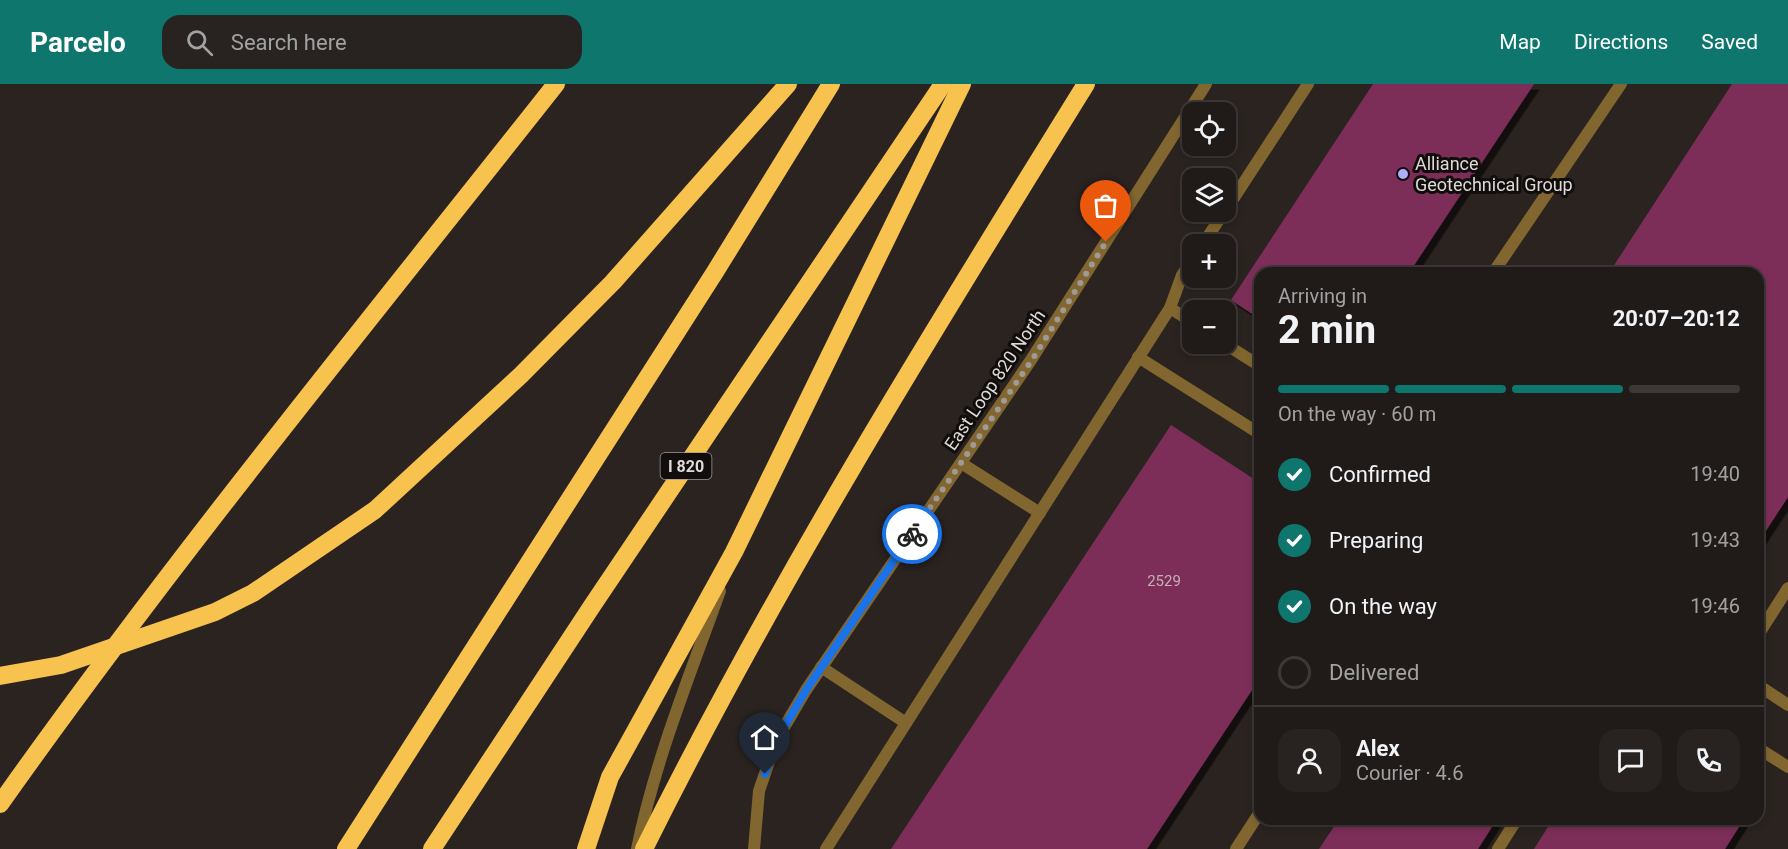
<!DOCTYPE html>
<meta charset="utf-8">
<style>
body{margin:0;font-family:Roboto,sans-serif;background:#282321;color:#f1f3f6;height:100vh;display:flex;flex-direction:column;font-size:22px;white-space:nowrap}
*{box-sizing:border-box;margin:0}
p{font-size:20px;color:#a2a1a2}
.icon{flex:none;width:33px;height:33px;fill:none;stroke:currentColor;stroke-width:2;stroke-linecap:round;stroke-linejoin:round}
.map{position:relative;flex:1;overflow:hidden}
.drawer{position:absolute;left:1254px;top:183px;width:510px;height:558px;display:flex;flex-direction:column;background:#201a18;border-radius:18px;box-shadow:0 3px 9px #0003,0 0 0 2px #3d3837}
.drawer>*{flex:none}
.fabs{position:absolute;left:1182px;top:18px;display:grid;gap:12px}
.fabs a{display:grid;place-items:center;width:54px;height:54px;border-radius:12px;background:#201a18;box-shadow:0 3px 9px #0003,0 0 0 2px #3d3837;font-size:30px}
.pin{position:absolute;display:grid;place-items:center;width:51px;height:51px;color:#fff;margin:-62px -26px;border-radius:50% 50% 50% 0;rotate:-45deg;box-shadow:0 0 6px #0007}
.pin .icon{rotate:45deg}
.courier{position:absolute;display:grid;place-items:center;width:60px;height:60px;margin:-30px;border:4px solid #1a73e8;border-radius:50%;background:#fff;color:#222;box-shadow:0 2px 8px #0007}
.headline em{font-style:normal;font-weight:700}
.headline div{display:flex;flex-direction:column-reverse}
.headline{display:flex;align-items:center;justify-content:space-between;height:102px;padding:0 24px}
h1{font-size:39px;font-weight:700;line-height:45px}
.bar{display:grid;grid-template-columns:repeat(4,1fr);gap:9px 6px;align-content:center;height:72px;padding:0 24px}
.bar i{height:8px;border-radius:4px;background:#3d3837}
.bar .active{background:#0f766e}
.bar p{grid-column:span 4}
.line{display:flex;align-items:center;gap:15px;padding:0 24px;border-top:2px solid #3d3837}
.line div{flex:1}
.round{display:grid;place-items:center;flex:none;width:63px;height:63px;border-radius:18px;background:#282321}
ol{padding:0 24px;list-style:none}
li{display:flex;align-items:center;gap:18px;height:66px}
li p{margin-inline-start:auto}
li .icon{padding:6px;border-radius:50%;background:#0f766e;color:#fff;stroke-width:4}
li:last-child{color:#a2a1a2}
li i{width:33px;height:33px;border:3px solid #3d3837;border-radius:50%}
header{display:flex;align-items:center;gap:36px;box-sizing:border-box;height:84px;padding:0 30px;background:#0f766e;color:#fff}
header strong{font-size:28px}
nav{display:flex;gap:33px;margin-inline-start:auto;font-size:21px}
.search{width:420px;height:54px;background:#282321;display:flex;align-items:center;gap:15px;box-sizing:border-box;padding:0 21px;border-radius:18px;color:#a2a1a2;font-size:22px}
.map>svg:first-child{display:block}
.building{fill:#7d2e58;filter:url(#shadow)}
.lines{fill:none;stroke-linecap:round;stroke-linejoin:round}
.lane{stroke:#81662f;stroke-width:12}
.street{stroke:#81662f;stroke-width:12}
.highway{stroke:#f8c24f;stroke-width:18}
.highway-bridge{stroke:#f8c24f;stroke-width:18}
.done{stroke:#9f9a97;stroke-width:6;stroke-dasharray:0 10.8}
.route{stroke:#1a73e8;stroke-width:8}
.poi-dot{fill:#adaffb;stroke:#100d0c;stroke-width:2}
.labels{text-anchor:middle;stroke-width:6;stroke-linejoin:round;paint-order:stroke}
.number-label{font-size:15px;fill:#c6afb7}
.shield{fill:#100d0c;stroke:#a09c9a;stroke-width:1.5}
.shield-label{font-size:16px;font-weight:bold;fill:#dedad7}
.poi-label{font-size:18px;fill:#dedad7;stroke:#100d0c;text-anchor:start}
.street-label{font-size:18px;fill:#dedad7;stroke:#100d0c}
</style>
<header>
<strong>Parcelo</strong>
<div class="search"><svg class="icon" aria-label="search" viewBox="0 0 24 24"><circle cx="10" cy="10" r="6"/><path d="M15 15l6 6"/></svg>Search here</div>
<nav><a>Map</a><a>Directions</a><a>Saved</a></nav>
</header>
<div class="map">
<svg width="1788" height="765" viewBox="0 0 1788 765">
<defs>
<filter id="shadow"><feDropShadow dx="5.5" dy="5.5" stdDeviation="0" flood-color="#0009"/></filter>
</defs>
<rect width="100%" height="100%" fill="#2a2320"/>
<!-- building -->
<g class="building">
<polygon points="1373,0 1534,0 1409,189 1260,189 1260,235 1231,216"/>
<polygon points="1732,0 1788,0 1788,413 1758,459 1758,189 1609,189"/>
<polygon points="1171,341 1260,399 1260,594 1147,765 891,765"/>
<polygon points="1339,735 1497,735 1478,765 1319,765"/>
<polygon points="1553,735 1744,735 1725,765 1534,765"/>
</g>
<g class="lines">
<!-- lane -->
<g class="lane">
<polyline points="1226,126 1308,0"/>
<polyline points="1203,160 1224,128"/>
<polyline points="1493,189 1621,0"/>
<polyline points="1170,224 1192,238"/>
<polyline points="1225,260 1260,282"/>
<polyline points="1138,273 1260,350"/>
<polyline points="961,379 1040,429"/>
<polyline points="1758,551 1788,504"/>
<polyline points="821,583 906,639"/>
<polyline points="1758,601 1788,621"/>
<polyline points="1758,664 1788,683"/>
<path d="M637,765C655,676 690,591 720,507"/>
<polyline points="826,765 1170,224 1182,191 1192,176"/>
<polyline points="1236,765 1260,728"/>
<polyline points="1498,765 1517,735"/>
</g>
<!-- street -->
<polyline class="street" points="754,765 759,707 776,657 806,606 1031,276 1206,0"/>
<!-- highway -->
<g class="highway">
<polyline points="0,592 61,581 215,528 253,509 375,426 521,291 613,198 788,0"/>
<polyline points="346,765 715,188 831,0"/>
<polyline points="432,765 592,522 943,0"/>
<polyline points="586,765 610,693 734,468 962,0"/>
<path d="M644,765C775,501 931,250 1086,0"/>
</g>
<!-- highway-bridge -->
<path class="highway-bridge" d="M0,720C175,473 368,238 556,0"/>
</g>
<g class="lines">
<!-- done -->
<polyline class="done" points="912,450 1032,276 1106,158"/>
<!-- route -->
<polyline class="route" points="765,690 776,657 806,606 912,450"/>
</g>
<!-- markers -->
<circle class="poi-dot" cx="1403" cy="90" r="6"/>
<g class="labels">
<!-- number labels -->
<g class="number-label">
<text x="1164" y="502">2529</text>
</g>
<!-- shield labels -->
<rect class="shield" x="660.5" y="369" width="51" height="26" rx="4.5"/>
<g class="shield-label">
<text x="686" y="388">I 820</text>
</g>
<!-- poi labels -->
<g class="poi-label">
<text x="1415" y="86">Alliance<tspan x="1415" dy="21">Geotechnical Group</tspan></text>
</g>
<!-- street labels -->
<g class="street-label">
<text transform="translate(995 296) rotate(-56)" y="6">East Loop 820 North</text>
</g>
</g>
</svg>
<div class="fabs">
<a><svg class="icon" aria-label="locate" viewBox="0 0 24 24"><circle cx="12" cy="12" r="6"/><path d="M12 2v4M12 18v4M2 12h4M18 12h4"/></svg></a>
<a><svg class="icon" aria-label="layers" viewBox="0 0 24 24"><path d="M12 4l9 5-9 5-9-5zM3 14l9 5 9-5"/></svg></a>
<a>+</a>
<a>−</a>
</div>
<div class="pin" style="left:1106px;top:158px;background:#ea580c"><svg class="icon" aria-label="bag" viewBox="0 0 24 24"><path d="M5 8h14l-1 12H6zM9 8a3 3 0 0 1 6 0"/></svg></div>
<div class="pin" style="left:765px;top:690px;background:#1f2937"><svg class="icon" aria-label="home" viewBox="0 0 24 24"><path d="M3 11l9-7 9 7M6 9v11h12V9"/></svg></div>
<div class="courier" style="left:912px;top:450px"><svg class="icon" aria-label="bike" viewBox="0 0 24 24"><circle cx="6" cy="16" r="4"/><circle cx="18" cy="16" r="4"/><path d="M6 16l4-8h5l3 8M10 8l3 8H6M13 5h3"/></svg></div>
<section class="drawer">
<div class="headline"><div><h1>2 min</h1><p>Arriving in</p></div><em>20:07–20:12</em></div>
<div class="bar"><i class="active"></i><i class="active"></i><i class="active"></i><i></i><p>On the way · 60 m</p></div>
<ol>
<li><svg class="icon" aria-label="check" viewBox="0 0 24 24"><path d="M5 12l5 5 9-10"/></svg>Confirmed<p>19:40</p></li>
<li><svg class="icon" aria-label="check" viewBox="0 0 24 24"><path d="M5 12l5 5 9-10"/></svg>Preparing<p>19:43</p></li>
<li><svg class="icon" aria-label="check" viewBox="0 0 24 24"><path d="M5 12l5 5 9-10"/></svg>On the way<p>19:46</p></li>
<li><i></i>Delivered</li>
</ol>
<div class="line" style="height:108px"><a class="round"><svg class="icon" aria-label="person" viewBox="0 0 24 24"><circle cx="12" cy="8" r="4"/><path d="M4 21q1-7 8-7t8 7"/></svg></a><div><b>Alex</b><p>Courier · 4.6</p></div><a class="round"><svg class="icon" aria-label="chat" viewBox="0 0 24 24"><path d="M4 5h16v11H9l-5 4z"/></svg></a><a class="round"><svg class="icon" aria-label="phone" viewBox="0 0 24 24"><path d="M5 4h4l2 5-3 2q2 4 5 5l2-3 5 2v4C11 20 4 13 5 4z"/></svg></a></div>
</section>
</div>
